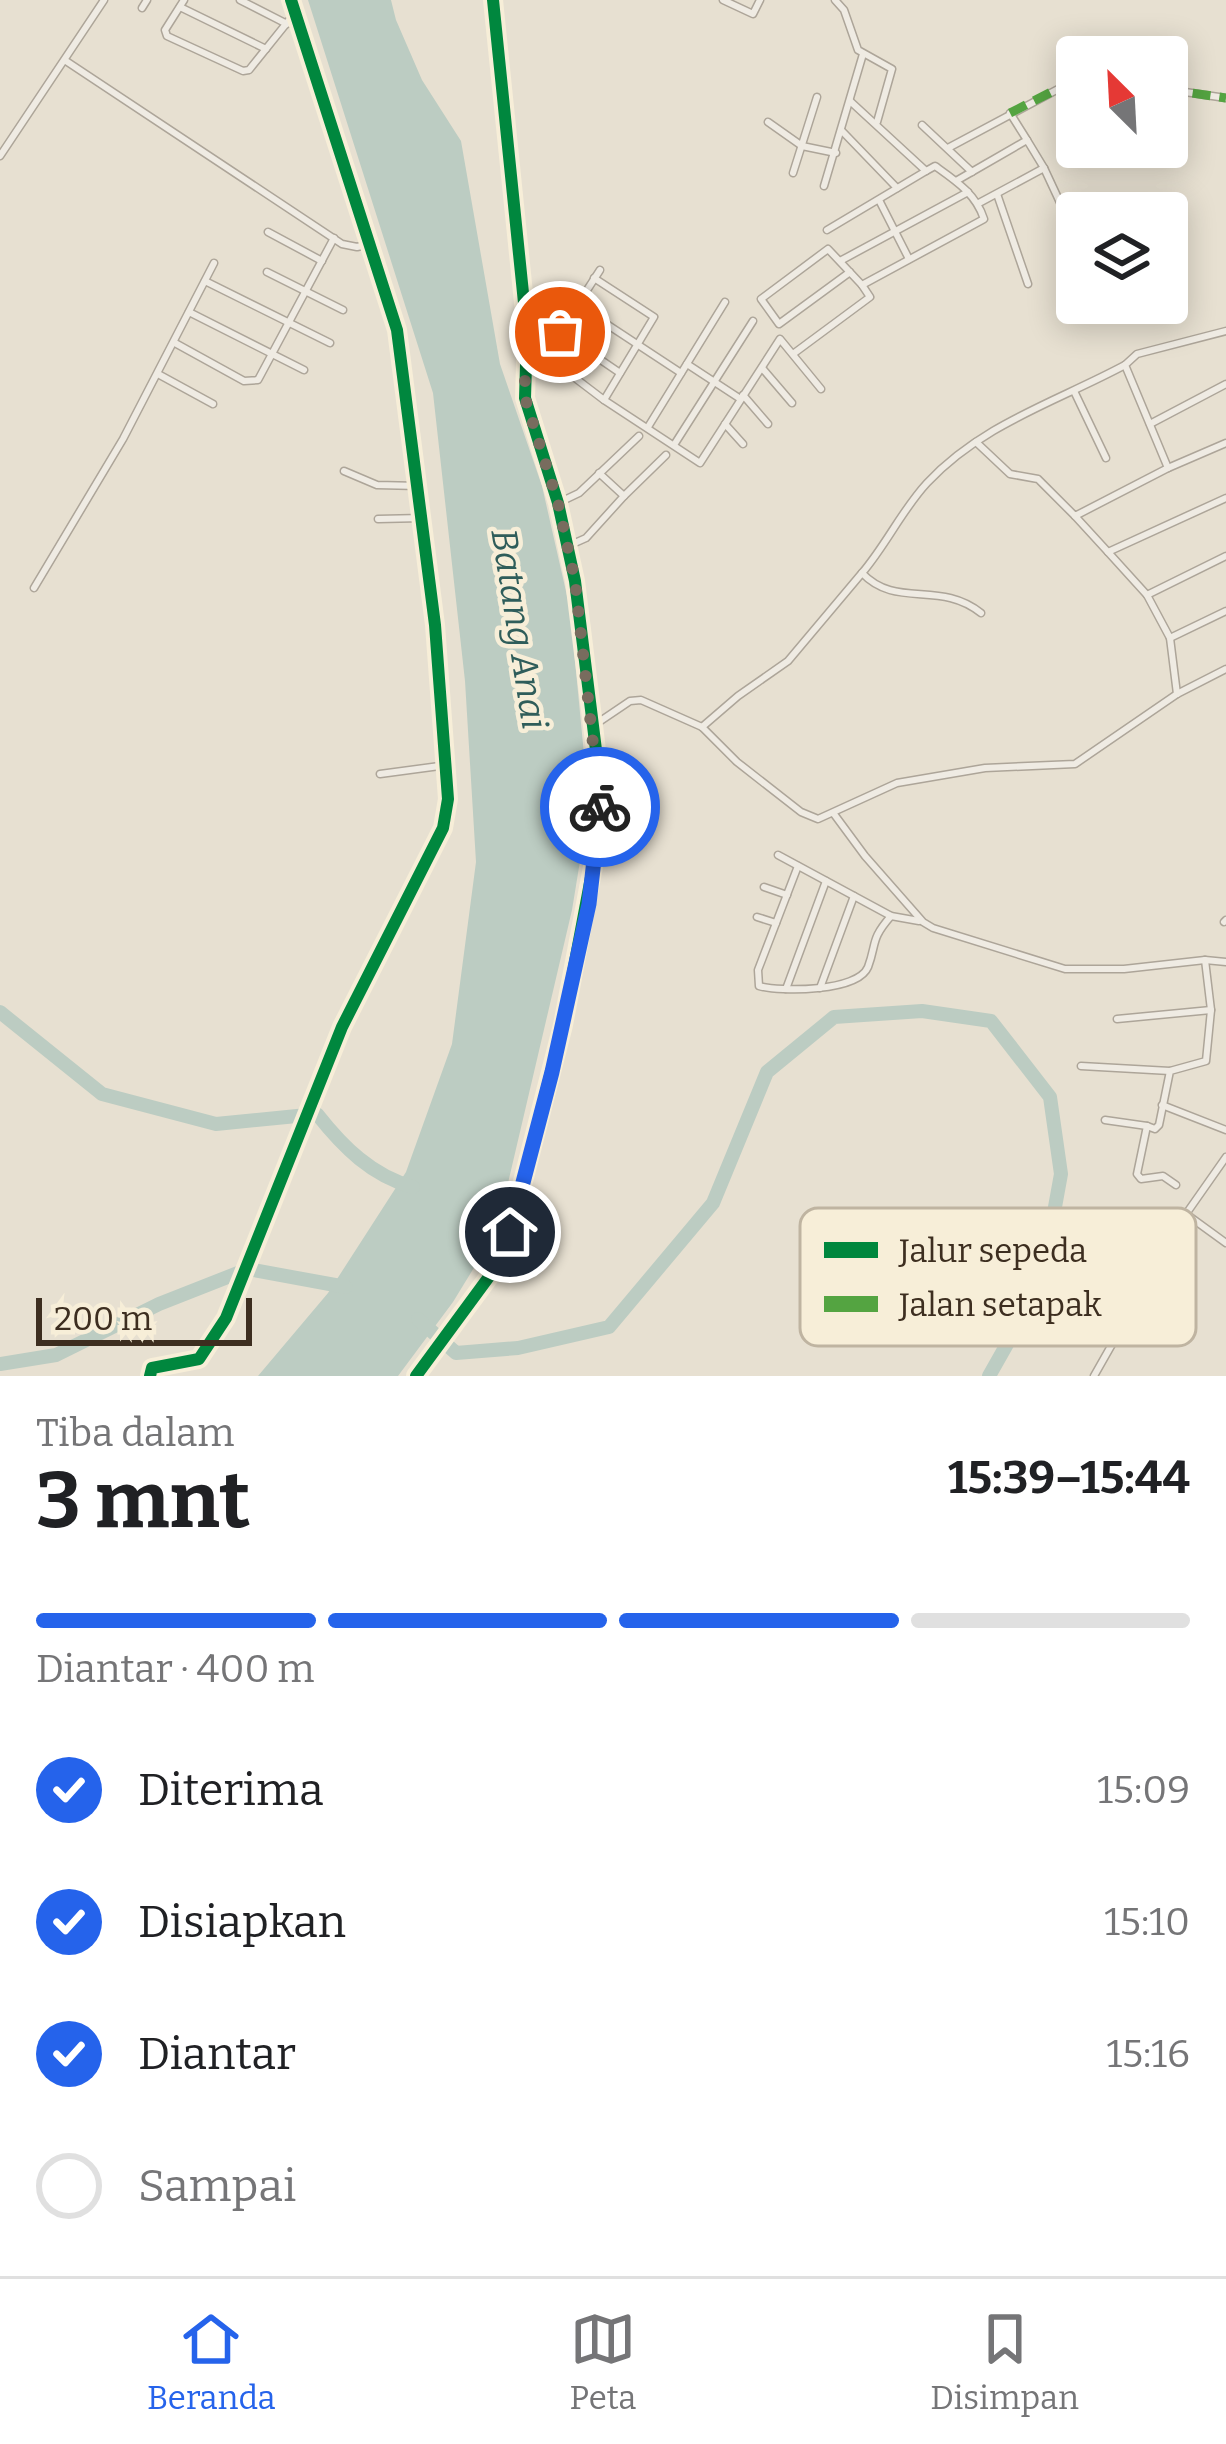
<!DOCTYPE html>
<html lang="id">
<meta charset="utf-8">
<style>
body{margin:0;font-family:Bitter,serif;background:#f2f2f2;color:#202124;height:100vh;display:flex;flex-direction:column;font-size:45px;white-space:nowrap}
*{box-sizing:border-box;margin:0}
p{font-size:39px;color:#757577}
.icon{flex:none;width:66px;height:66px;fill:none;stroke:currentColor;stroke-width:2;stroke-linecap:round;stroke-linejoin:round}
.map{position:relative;height:1376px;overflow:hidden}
.side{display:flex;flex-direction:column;background:#fff;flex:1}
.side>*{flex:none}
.needle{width:78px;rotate:336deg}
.buttons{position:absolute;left:1056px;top:36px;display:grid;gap:24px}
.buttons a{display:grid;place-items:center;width:132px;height:132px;border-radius:12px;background:#fff;box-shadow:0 6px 30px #0003;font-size:60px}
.scale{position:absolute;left:36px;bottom:30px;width:216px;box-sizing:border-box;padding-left:12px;border:6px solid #3d2e20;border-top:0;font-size:33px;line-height:42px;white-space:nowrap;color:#3d2e20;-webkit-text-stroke:9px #f7eed8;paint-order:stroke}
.pin{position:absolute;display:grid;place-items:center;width:102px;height:102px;color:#fff;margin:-51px;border:6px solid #fff;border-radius:50%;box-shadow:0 3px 12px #0007}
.courier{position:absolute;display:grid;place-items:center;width:120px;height:120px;margin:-60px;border:9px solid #2563eb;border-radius:50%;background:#fff;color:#222;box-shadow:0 3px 15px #0007}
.headline em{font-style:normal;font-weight:700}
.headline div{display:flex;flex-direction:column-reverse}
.headline{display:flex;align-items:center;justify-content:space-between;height:204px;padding:0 36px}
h1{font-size:78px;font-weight:700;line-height:90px}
.bar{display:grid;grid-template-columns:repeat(4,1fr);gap:18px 12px;align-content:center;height:144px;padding:0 36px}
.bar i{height:15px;border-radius:9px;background:#e0e0e0}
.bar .selected{background:#2563eb}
.bar p{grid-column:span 4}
ol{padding:0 36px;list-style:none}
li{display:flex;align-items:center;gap:36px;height:132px}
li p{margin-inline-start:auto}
li .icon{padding:12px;border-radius:50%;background:#2563eb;color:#fff;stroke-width:4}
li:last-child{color:#757577}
li i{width:66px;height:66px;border:6px solid #e0e0e0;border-radius:50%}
.dock{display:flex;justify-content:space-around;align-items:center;height:168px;border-top:3px solid #e0e0e0;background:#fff;font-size:33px;color:#757577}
.dock a{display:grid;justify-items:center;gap:6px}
.dock .selected{color:#2563eb}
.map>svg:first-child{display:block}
.water{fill:#bcccc2}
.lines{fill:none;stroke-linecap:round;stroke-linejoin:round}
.river{stroke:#bcccc2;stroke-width:14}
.minor-casing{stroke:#ada599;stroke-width:9}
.tertiary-casing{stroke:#ada599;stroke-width:10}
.minor{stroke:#efebe3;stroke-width:6}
.tertiary{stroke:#efebe3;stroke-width:8}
.quiet{stroke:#54a441;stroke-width:9;stroke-dasharray:18 9;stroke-linecap:butt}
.cycleway-casing{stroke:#f7eed8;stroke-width:20}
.cycleway{stroke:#00873e;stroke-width:12}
.done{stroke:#786c5e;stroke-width:12;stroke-dasharray:0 21.6}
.route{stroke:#2563eb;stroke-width:15}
.labels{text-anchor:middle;stroke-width:9;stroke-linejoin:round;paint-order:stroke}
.water-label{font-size:36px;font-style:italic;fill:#2f5d5a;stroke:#f7eed8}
.key{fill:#f7eed8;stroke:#bfb4a1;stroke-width:3}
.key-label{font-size:33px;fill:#3d2e20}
</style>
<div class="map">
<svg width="1226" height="1376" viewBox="0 0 1226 1376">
<rect width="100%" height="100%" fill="#e7e0d1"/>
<!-- water -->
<polygon class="water" points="308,0 391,0 396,20 422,80 461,141 500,364 542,486 570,609 589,806 572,910 497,1230 453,1302 398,1376 258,1376 328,1293 406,1172 452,1044 476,862 465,681 433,393"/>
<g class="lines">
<!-- river -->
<g class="river">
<path d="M0,1012L102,1094L216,1124L317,1114C343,1147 372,1176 413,1187"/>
<polyline points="418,1319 456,1353 518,1348 609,1327 713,1203 767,1072 834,1017 922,1011 991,1021 1050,1097 1061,1174 1041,1284 989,1376"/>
<polyline points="0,1364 56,1355 159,1304 248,1269 346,1287"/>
</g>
<defs>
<g id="minor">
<polyline points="184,0 165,30 167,36 243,71 249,70 294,14"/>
<polyline points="240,0 287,24"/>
<polyline points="723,0 753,14 760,0"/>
<polyline points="835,0 844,10 858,50 892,69 877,122"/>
<polyline points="180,7 266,49"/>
<polyline points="142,8 147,0"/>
<polyline points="66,61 342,244 357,247 370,244"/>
<polyline points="1167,85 1185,92 1226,98"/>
<polyline points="768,122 802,146 836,153"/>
<polyline points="922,125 972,172"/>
<polyline points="842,131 897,188"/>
<polyline points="948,148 1077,79"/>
<polyline points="0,156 104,0"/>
<polyline points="1044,168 1071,226"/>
<polyline points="793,173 817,97"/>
<polyline points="956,181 1027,140 1010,113"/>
<polyline points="824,186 863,54"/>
<polyline points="997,194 1028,284"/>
<polyline points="879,200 909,259"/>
<polyline points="979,203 1044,168 1027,140"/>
<polyline points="827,230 926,171"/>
<polyline points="268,232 322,261"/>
<polyline points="840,261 968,192"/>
<polyline points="267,272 343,310"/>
<path d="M850,272L779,324L761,299L828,249L862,285L984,219C976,194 956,181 935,166L926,171L850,101"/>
<polyline points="594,278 654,317 604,400"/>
<polyline points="205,281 330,343"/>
<polyline points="576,304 681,373"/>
<polyline points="189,312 304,370"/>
<polyline points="560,332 620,373"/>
<polyline points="175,343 244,381 258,380 334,238"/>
<polyline points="541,352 604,400 700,463 780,339 821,389"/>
<polyline points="793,354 870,297 862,285"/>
<polyline points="528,361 560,332 600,270"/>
<polyline points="687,364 739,398"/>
<polyline points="762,368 792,403"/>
<polyline points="158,374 213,404"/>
<polyline points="1074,391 1106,458"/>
<polyline points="743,395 768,424"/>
<polyline points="725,424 743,444"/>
<polyline points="1150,424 1226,384"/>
<polyline points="648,427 725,302"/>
<polyline points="976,442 1010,474 1038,479 1075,516 1168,468 1125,365 1137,354 1226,331"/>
<polyline points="674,445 753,321"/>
<polyline points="1168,468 1226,443"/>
<polyline points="344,471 377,485 419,486"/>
<polyline points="624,496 666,455"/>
<polyline points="558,503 579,493 639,436"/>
<polyline points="1075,516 1108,552 1226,498"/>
<polyline points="378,519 422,518"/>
<polyline points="568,546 586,538 624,496 599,473"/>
<polyline points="1108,552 1147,595 1170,638 1226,611"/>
<polyline points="34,588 123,439 214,263"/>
<polyline points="1147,595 1226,556"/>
<path d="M981,613C940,580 896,609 862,573C886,545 902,510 927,483C982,424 1056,402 1125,365"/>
<polyline points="1170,638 1177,694"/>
<polyline points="593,726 630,701 641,700 702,727 737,762 801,812 818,819 897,783 985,768 1075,764 1177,694 1226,669"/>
<polyline points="702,727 738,696 788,661 862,573"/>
<polyline points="380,774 447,765"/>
<polyline points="834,814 865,856 923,922 933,928 1065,969 1124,969 1205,960 1226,962"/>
<polyline points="778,855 891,916 919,921"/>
<path d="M798,866L758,970L759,986C780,992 858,992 868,967C877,943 870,940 891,916"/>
<polyline points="764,887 787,895"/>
<polyline points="757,917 776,923"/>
<polyline points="1224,922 1226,920"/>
<polyline points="820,988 854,896"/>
<polyline points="786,989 826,881"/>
<polyline points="1117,1019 1211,1010"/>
<polyline points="1081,1066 1170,1071"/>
<polyline points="1162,1105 1226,1130"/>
<polyline points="1105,1120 1147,1126"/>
<polyline points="1176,1185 1163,1176 1141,1179 1137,1174 1147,1126 1155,1129 1159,1125 1170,1071 1206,1061 1211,1010 1205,960"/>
<polyline points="1186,1214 1226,1243"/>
<polyline points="1135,1224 1170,1243"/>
<polyline points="150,1376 152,1368 199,1359 226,1318 342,1027 443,828 448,799 435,625 397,330 291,0"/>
<polyline points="1094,1376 1186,1214 1226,1157"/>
</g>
<polyline id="tertiary" points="416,1376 491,1274 510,1232 563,1025 599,835 597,758 575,581 558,503 525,398 527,332 493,0"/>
</defs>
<!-- minor casing -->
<use href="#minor" class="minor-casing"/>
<!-- tertiary casing -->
<use href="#tertiary" class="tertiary-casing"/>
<!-- minor -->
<use href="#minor" class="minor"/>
<!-- tertiary -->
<use href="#tertiary" class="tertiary"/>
<!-- quiet -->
<g class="quiet">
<polyline points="1167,85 1185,92 1226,98"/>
<polyline points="1010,113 1077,79"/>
</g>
<defs>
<g id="cycleway">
<polyline points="150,1376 152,1368 199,1359 226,1318 342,1027 443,828 448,799 435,625 397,330 291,0"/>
<polyline points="416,1376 491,1274 510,1232 563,1025 599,835 597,758 575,581 558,503 525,398 527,332 493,0"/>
</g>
</defs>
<!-- cycleway casing -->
<use href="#cycleway" class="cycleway-casing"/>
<!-- cycleway -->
<use href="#cycleway" class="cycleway"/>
</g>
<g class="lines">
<!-- done -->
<polyline class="done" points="560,332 525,363 525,398 558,503 575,581 600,807"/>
<!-- route -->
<polyline class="route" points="510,1232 552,1072 589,904 600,807"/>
</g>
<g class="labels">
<!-- water labels -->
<g class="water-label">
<text transform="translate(520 629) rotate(81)" y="13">Batang Anai</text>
</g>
</g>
<!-- legend -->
<rect x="800" y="1208" width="396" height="138" rx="18" class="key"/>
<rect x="824" y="1242" width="54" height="16" fill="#00873e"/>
<rect x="824" y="1296" width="54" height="16" fill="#54a441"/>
<g class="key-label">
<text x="899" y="1262">Jalur sepeda</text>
<text x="899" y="1316">Jalan setapak</text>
</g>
</svg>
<div class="buttons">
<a><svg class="needle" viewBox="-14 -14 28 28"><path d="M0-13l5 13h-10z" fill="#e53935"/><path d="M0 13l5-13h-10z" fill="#757577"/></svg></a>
<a><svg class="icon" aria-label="layers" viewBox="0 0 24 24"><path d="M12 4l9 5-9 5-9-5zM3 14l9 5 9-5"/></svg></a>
</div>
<div class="scale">200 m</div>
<div class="pin" style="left:560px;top:332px;background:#ea580c"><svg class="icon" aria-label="bag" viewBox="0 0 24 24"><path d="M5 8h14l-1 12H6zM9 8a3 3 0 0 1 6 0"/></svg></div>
<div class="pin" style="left:510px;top:1232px;background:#1f2937"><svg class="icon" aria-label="home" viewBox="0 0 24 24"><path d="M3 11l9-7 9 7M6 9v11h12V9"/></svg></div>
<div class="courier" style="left:600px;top:807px"><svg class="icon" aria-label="bike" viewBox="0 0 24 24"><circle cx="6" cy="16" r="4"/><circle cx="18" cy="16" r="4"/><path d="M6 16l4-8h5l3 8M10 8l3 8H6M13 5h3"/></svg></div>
</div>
<section class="side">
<div class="headline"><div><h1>3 mnt</h1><p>Tiba dalam</p></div><em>15:39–15:44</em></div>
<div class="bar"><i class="selected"></i><i class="selected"></i><i class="selected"></i><i></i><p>Diantar · 400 m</p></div>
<ol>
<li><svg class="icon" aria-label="check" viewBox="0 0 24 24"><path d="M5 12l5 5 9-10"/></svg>Diterima<p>15:09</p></li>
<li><svg class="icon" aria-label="check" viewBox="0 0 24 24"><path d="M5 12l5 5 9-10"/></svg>Disiapkan<p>15:10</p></li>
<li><svg class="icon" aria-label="check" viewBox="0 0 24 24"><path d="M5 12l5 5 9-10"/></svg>Diantar<p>15:16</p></li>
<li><i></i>Sampai</li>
</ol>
</section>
<nav class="dock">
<a class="selected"><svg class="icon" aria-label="home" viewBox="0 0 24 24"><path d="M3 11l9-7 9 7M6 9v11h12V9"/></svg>Beranda</a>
<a><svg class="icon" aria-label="map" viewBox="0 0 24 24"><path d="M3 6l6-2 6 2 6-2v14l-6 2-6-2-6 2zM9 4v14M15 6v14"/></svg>Peta</a>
<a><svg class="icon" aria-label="saved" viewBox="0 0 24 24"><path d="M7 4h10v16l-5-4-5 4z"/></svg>Disimpan</a>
</nav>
